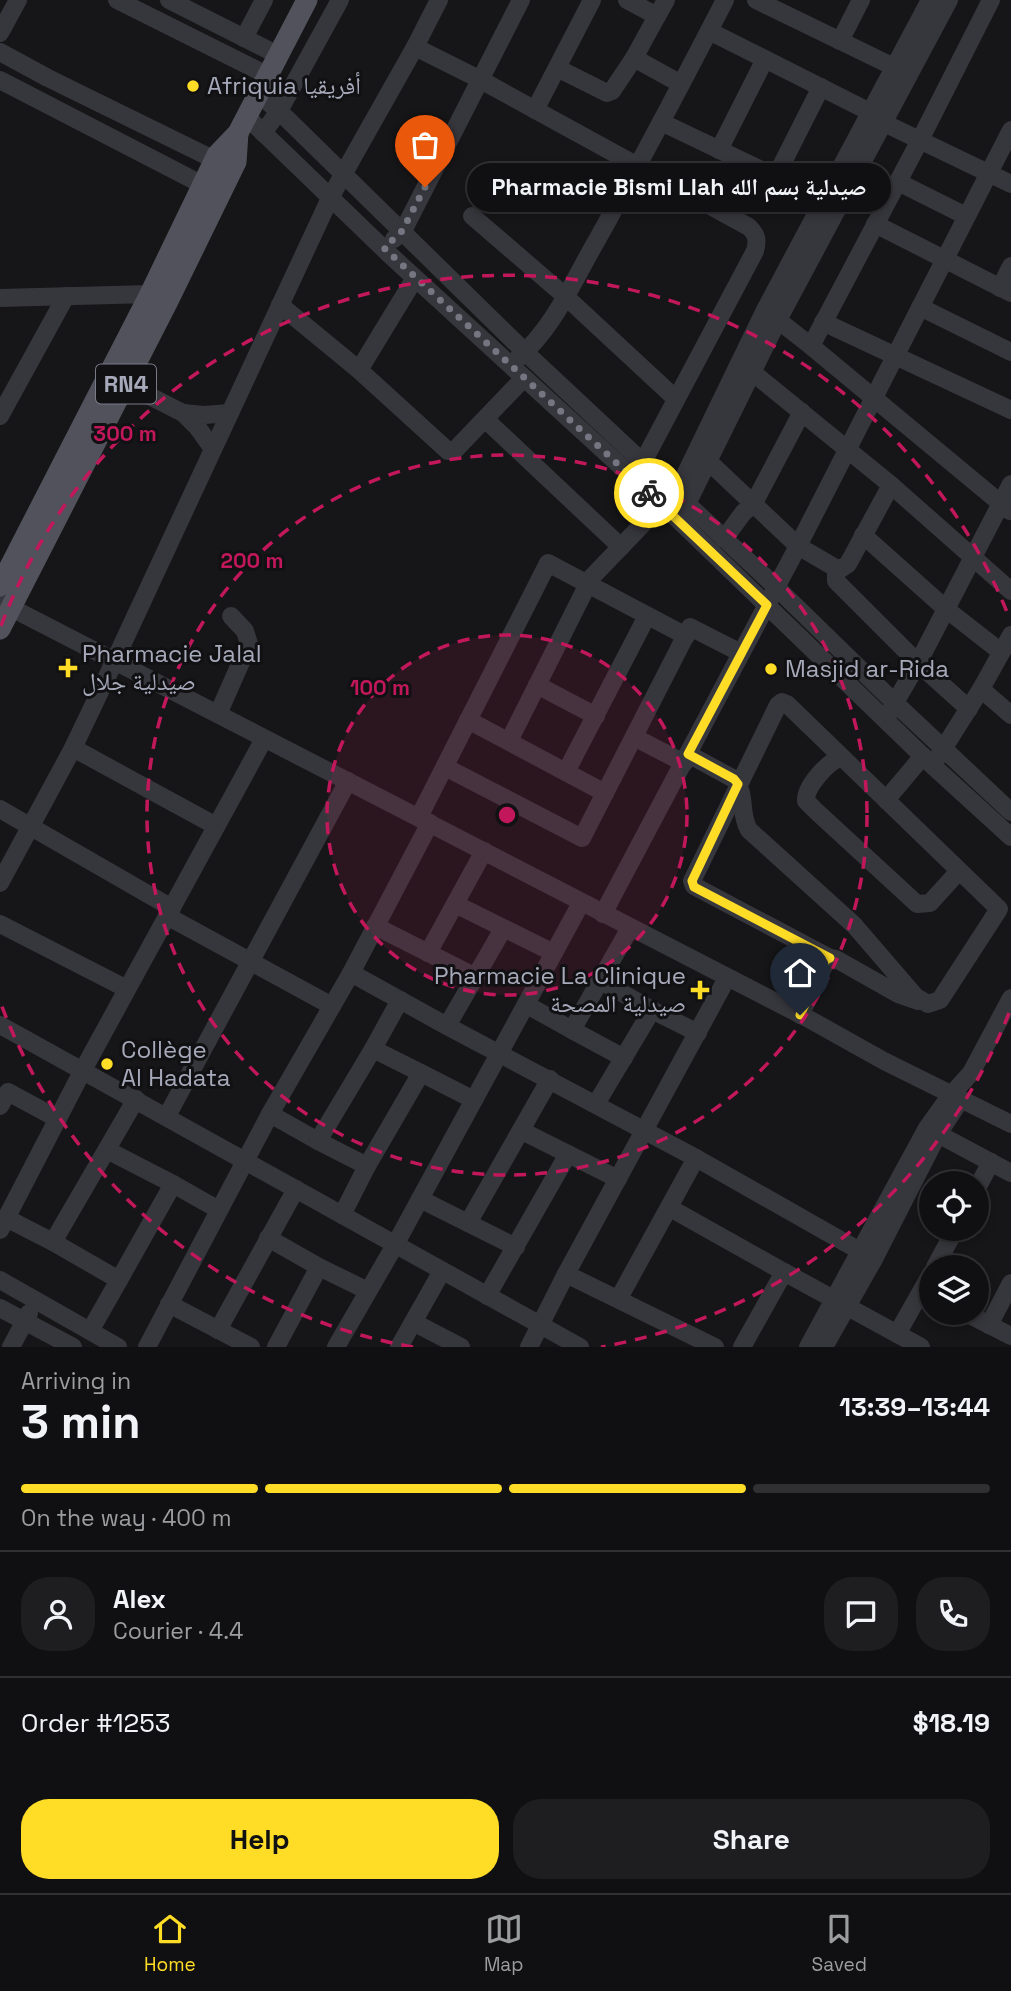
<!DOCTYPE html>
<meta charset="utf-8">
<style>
body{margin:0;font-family:"Space Grotesk","Noto Naskh Arabic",sans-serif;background:#1e1e20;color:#f1f3f6;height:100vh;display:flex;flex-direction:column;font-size:26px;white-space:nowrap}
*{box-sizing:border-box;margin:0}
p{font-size:23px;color:#9c9d9f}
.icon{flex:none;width:38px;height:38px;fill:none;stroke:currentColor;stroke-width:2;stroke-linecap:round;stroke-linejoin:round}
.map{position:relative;height:1347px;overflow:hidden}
.panel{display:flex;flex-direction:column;background:#101012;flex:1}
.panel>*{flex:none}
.tools{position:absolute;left:919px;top:1171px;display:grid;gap:14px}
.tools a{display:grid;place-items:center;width:70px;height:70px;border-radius:50%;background:#101012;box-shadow:0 4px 10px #0003,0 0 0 2px #303032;font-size:35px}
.pin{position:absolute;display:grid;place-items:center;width:60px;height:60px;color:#fff;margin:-72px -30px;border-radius:50% 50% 50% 0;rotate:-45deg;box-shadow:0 0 7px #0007}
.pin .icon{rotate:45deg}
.courier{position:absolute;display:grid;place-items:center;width:70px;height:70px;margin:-35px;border:5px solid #ffdc26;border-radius:50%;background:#fff;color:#222;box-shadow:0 2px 9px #0007}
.bubble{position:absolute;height:49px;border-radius:24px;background:#101012;box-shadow:0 4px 10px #0003,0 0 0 2px #303032;font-size:23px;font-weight:700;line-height:49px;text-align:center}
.head em{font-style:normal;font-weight:700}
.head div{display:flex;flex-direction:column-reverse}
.head{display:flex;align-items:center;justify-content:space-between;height:119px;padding:0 21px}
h1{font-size:46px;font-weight:700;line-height:52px}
.bar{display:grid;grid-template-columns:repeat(4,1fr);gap:10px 7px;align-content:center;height:84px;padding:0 21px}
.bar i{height:9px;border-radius:5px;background:#303032}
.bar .current{background:#ffdc26}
.bar p{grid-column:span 4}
.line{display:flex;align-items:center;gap:18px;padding:0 21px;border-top:2px solid #303032}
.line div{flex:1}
.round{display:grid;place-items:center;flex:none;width:74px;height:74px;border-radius:28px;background:#1e1e20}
.button{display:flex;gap:14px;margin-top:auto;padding:14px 21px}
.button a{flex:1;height:80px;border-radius:28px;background:#ffdc26;color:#111;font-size:28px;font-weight:700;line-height:80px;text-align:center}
.button a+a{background:#1e1e20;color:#f1f3f6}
.menu{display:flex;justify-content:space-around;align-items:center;height:98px;border-top:2px solid #303032;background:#101012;font-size:19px;color:#9c9d9f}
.menu a{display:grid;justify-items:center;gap:4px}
.menu .current{color:#ffdc26}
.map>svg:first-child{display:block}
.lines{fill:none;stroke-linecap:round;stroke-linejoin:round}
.minor{stroke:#36363d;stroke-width:18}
.major{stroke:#52525c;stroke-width:21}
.done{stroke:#747681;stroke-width:7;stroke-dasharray:0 12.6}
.route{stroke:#ffdc26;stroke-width:9}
.ring{fill:none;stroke:#c2185b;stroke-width:3.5;stroke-dasharray:12 9}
.poi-dot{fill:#ffdc26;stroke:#111113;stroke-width:2.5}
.labels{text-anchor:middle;stroke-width:6;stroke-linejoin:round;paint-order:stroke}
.shield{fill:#111113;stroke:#797b87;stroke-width:2}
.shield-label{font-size:23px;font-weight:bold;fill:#a6a9b9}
.poi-label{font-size:24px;fill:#a6a9b9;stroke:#111113;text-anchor:start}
.centre{fill:#c2185b;stroke:#111113;stroke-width:3.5}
.ring-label{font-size:21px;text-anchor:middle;font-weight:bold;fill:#c2185b;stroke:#111113;stroke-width:6;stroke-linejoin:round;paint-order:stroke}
</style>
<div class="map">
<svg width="1011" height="1347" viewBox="0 0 1011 1347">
<rect width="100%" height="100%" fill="#161618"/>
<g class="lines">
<!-- minor -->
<g class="minor">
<polyline points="117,0 267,75"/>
<polyline points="169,0 278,55"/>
<polyline points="627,0 657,16 634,58 681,84"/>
<polyline points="756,0 894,67"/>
<polyline points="657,16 666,0"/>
<polyline points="709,31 870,112"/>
<polyline points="0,33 18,0"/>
<polyline points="244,38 264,0"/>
<polyline points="840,41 861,0"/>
<polyline points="415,47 439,0"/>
<polyline points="0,52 48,78 215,160"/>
<polyline points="557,68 607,93 612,91 634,58"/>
<polyline points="0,80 203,185"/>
<polyline points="258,94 279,111 525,352 776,587 896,704 1011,812"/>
<polyline points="535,110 592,0"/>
<polyline points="246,116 389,254 662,504 932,765 1011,837"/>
<polyline points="661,122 824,200"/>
<polyline points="884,123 1011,184"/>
<polyline points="263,133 279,111 340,0"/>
<polyline points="719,150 765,59"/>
<polyline points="776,176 821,87"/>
<polyline points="898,182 966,216"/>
<polyline points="472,216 565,296 676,399"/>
<polyline points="875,224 1011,293"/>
<polyline points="394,239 403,231 521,0"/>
<polyline points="1000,288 1011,266"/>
<polyline points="0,298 150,294 160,299"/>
<polyline points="280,305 359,370 448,451 455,450 524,378"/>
<polyline points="920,307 1011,352"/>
<polyline points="770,314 811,346 919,142 991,0"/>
<polyline points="823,322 1011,410"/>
<polyline points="811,346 1010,511"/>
<path d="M517,359C554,328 573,281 597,240C641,161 683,81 725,0"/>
<polyline points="359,370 415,278"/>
<polyline points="752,372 891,485 1011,591"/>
<polyline points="126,384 183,413 198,428 213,449"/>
<polyline points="183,413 204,415 230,413"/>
<polyline points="0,416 66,296"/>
<polyline points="485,419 621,547"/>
<polyline points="708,461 798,546 839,570 848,564 891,485"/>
<polyline points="671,504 765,310 930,0"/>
<polyline points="682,514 778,320 949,0"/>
<polyline points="863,535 946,609 1001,652"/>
<polyline points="724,539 743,513 754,503 802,412"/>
<polyline points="836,570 836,581 918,663 969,709"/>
<polyline points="0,602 807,1018 884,1061 1011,1124"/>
<polyline points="537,685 596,716"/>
<polyline points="981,689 1011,715"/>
<polyline points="889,713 918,663 1011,484"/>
<polyline points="218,714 249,644 245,631 231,616"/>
<polyline points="468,720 605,793"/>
<polyline points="634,737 684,763"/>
<polyline points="509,741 591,578 662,504"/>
<polyline points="73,748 216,826"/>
<path d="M688,754L734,779C747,794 739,813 749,830L854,925L916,997L928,1004L940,1000L999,909L787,704L782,702L778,705L692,881L694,886L830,958"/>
<polyline points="938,757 981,689 1011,635"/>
<path d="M841,758C828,761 805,787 806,801L816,811L917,904L930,903L959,871"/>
<polyline points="445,767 582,838 690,627 741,653"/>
<polyline points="566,772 647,616"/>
<polyline points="886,800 923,756"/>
<polyline points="0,809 172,908"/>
<polyline points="419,817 548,563 686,636"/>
<path d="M0,883L73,748L115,660L331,196L415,47L479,79L749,227C757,235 758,240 755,251L643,462"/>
<polyline points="455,904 554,953"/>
<polyline points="603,914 798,546 1011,130"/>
<polyline points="167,916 332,1006"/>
<polyline points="0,924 127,989"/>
<polyline points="375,926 476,977"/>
<polyline points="428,953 484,851"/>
<polyline points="351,973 447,1026 696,1158 874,1259"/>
<polyline points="601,981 652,1010"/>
<polyline points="527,1005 572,1030 630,928"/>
<polyline points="800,1015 828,958 836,959 898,994 918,1001"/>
<polyline points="0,1025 580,1347"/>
<polyline points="447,1026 503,929"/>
<polyline points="572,1030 624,1058"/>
<polyline points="421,1073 474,1100"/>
<polyline points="596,1104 652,1010 698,1033"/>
<polyline points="0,1106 8,1092 58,1119"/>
<polyline points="270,1114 318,1141 373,1049"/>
<polyline points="167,1116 348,781"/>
<polyline points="522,1131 568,1154"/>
<polyline points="938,1134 1011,1173"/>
<polyline points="318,1141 367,1166"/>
<polyline points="107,1150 173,1184"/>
<polyline points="976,1190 991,1162"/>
<polyline points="420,1199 516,1247"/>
<polyline points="670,1208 784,1272"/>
<polyline points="342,1215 367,1166 421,1073 373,1049 400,1000"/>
<polyline points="6,1218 53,1242"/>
<polyline points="468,1223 550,1079"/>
<polyline points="0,1230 83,1070 264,739"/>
<polyline points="268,1238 319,1267"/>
<polyline points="935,1267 956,1228"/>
<polyline points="566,1274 715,1347"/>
<polyline points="0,1280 118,1347"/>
<polyline points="119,1280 173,1184 219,1210"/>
<polyline points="487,1296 568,1154 618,1179"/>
<polyline points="619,1298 696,1158"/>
<polyline points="169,1304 251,1347"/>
<polyline points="0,1308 73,1347"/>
<polyline points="964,1312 1011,1336"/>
<polyline points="413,1322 461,1347"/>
<polyline points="989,1325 1011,1283"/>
<polyline points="218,1330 296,1189"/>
<polyline points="90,1331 119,1280 53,1242 136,1099"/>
<polyline points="897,1334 931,1274"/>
<polyline points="11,1347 29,1313"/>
<polyline points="147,1347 270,1114 351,973 430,823"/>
<polyline points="276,1347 319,1267 368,1291"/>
<polyline points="336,1347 395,1245 581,903"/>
<polyline points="399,1347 442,1271"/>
<polyline points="529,1347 566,1274 727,978"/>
<polyline points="742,1347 784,1272 921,1347"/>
<polyline points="808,1347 927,1128 950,1096 971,1073 1011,998"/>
<polyline points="824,1347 874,1259 938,1134 961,1099"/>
</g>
<!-- major -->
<g class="major">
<polyline points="0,586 150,294 217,155 238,133 307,0"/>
<polyline points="0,629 167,303 236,162 238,133"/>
</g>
</g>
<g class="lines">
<!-- done -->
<polyline class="done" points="425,187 402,231 384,248 649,493"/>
<!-- route -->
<polyline class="route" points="649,493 767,605 688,754 734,779 738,784 692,881 694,887 830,958 826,960 800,1015"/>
</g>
<!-- distance rings -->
<circle cx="507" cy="815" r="180" fill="#c2185b" fill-opacity=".12"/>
<g class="ring">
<circle cx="507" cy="815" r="180"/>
<circle cx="507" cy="815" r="360"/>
<path d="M1009 1013A540 540 0 0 1 601 1347M413 1347A540 540 0 0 1 1 1004M1 626A540 540 0 0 1 1009 617"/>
</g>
<!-- markers -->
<g class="poi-dot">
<circle cx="193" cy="86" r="7"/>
<path d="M64.5 657.5h7v7h7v7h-7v7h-7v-7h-7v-7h7z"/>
<circle cx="771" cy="669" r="7"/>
<path d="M696.5 979.5h7v7h7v7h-7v7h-7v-7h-7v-7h7z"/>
<circle cx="107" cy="1064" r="7"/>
</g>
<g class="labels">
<!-- shield labels -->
<rect class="shield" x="96" y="364.5" width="60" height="39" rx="5"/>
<g class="shield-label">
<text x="126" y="392">RN4</text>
</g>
<!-- poi labels -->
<g class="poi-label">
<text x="207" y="94">Afriquia أفريقيا</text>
<text x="82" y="662">Pharmacie Jalal<tspan x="82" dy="28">صيدلية جلال</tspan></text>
<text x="785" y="677">Masjid ar-Rida</text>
<text x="686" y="984" text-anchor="end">Pharmacie La Clinique<tspan x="686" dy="28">صيدلية المصحة</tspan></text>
<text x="121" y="1058">Collège<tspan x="121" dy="28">Al Hadata</tspan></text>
</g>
</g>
<circle cx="507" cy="815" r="10" class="centre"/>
<g class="ring-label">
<text x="125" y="441">300 m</text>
<text x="252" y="568">200 m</text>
<text x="380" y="695">100 m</text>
</g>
</svg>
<div class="tools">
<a><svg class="icon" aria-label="locate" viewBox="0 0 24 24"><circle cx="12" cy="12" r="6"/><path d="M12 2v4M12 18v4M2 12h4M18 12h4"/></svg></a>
<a><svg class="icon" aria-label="layers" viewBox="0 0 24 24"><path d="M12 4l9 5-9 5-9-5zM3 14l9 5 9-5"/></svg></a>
</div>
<div class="pin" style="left:425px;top:187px;background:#ea580c"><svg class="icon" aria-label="bag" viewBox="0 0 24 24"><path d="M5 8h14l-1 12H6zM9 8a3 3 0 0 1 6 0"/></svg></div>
<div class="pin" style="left:800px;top:1015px;background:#1f2937"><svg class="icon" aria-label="home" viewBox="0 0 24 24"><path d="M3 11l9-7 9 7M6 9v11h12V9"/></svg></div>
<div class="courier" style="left:649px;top:493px"><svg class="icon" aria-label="bike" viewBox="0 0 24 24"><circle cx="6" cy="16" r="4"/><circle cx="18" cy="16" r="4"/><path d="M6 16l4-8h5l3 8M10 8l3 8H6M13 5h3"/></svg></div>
<div class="bubble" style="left:467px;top:163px;width:424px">Pharmacie Bismi Llah صيدلية بسم الله</div>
</div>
<section class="panel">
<div class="head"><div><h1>3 min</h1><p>Arriving in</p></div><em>13:39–13:44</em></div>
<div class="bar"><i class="current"></i><i class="current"></i><i class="current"></i><i></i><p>On the way · 400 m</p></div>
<div class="line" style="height:126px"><a class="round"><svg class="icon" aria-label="person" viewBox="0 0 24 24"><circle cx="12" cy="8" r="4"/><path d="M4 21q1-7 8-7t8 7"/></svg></a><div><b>Alex</b><p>Courier · 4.4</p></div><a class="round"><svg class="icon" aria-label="chat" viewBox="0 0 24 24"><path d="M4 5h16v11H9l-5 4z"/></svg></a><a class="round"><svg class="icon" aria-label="phone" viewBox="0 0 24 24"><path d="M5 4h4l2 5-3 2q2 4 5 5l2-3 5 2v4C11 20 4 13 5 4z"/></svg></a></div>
<div class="line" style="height:91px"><div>Order #1253</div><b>$18.19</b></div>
<div class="button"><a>Help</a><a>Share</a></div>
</section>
<nav class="menu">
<a class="current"><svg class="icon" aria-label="home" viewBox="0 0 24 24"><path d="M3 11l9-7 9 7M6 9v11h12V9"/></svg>Home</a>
<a><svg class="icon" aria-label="map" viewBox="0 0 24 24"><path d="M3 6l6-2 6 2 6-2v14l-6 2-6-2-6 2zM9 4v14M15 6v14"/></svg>Map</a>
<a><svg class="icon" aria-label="saved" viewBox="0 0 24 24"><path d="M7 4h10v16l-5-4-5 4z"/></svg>Saved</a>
</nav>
